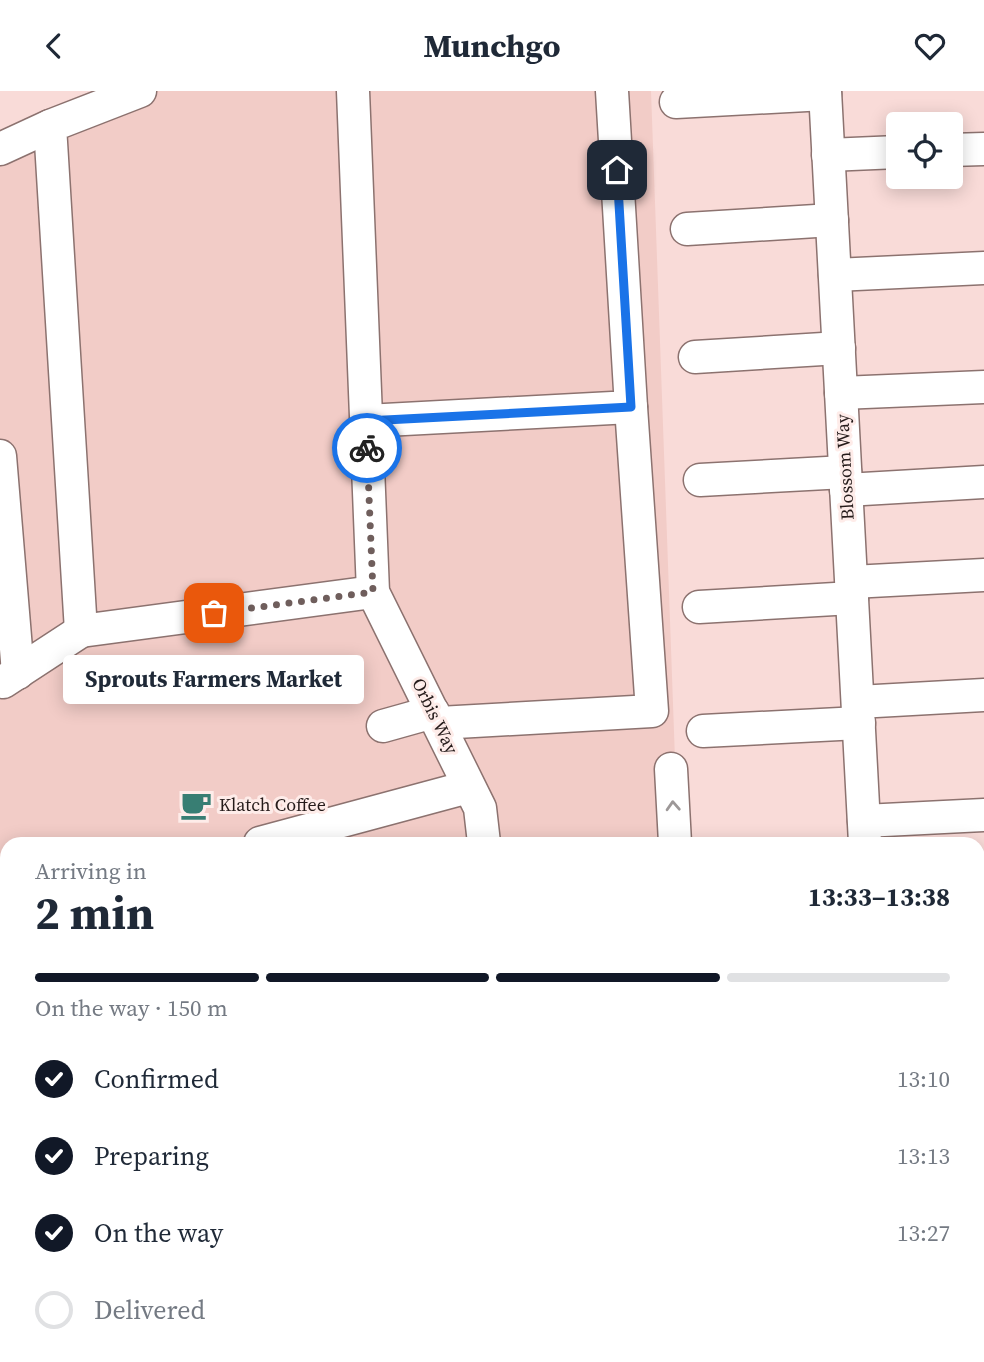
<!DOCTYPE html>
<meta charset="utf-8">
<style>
body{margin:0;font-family:"Source Serif 4",serif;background:#f6f6f7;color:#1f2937;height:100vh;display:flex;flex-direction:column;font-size:26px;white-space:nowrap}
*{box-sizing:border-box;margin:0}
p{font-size:23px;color:#747a83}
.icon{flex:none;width:38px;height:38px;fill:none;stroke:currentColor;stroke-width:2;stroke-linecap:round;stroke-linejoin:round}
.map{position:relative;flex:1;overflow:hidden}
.drawer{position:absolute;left:0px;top:746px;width:985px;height:527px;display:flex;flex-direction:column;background:#fff;border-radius:21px 21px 0 0;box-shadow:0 4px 18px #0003}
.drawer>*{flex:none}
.tools{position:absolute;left:886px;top:21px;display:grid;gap:14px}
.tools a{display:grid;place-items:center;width:77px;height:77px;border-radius:7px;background:#fff;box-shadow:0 4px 18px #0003;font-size:35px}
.pin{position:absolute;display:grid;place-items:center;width:60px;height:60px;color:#fff;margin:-30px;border-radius:14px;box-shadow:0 4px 10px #0006}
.courier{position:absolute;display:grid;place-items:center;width:70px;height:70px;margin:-35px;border:5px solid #1a73e8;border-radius:50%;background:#fff;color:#222;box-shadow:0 2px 9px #0007}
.bubble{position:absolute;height:49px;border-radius:7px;background:#fff;box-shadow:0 4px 18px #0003;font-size:23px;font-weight:700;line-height:49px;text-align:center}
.overview em{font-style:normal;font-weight:700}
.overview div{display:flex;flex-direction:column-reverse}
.overview{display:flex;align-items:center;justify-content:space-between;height:119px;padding:0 35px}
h1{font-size:46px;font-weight:700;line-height:52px}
.bar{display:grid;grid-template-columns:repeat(4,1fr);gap:10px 7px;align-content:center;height:84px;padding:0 35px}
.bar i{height:9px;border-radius:5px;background:#e0e1e3}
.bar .selected{background:#111827}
.bar p{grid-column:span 4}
ol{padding:0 35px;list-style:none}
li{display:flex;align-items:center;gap:21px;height:77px}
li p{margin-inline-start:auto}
li .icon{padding:7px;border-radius:50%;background:#111827;color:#fff;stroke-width:4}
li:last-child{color:#747a83}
li i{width:38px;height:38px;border:4px solid #e0e1e3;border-radius:50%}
header{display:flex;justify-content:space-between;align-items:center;height:91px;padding:0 35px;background:#fff;font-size:32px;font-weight:700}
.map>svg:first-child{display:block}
.built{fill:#f2ccc7}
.water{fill:#7bc0b5}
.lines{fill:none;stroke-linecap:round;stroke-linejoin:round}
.minor-casing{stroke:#8c726f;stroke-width:35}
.major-casing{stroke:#fff;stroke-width:42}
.minor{stroke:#fff;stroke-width:32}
.major{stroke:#74e0d4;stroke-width:38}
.oneway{stroke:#9d9898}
.done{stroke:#6f5e5c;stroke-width:7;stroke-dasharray:0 12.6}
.route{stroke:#1a73e8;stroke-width:9}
.labels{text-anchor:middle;stroke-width:6;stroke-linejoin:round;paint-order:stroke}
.street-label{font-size:18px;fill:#251b1a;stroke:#feece9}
.poi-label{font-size:18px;fill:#251b1a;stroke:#feece9;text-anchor:start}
</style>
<header><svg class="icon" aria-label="back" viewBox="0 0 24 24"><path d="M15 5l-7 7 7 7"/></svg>Munchgo<svg class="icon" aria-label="heart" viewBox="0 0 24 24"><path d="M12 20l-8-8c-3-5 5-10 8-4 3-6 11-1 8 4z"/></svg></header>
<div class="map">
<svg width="984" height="1271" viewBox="0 0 984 1271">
<rect width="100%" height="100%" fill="#f9dbd8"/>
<!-- built -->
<g class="built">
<polygon points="109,0 651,0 678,752 7,752 7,1049 0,1050 0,49"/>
<polygon points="0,1148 7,1148 7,1265 871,1265 868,1271 0,1271"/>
</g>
<!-- water -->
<polygon class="water" points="978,786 984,786 984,950 978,951"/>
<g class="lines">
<defs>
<g id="minor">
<polyline points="140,0 50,35 81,540 373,501"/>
<polyline points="353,0 373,501 480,717 484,752"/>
<polyline points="825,0 865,752"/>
<polyline points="676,11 825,3"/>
<polyline points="0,58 50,35"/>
<polyline points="950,59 984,58"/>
<polyline points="828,64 898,61"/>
<polyline points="687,138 832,129"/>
<polyline points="835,184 984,177"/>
<polyline points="695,266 839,257"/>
<polyline points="841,302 984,296"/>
<polyline points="366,330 631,316 612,0"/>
<polyline points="0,365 18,582"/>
<polyline points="700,389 845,381"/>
<polyline points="846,399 984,391"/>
<polyline points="852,491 984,484"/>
<polyline points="699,516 852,507"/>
<polyline points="3,591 81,540"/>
<polyline points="858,611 984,604"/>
<polyline points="439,632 652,620 631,316"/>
<polyline points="383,635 433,621"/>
<polyline points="703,640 859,632"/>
<polyline points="671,678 675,752"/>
<polyline points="864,730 984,724"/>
<polyline points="260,752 468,696"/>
<polyline points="0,810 7,810"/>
<polyline points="0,1204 7,1204"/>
<polyline points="382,1265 383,1271"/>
<polyline points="453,1265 454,1271"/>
<polyline points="542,1265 543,1271"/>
<polyline points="613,1265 613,1271"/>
<polyline points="805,1271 808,1265"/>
</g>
<g id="major">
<polyline points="978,1014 984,1014"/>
<polyline points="978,1061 984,1061"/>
<polyline points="0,1068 7,1068"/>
<polyline points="0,1115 7,1114"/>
</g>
</defs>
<!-- minor casing -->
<use href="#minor" class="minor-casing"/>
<!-- major casing -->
<use href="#major" class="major-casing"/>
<!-- minor -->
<use href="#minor" class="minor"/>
<!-- major -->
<use href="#major" class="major"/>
</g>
<!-- one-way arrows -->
<defs><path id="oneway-chevron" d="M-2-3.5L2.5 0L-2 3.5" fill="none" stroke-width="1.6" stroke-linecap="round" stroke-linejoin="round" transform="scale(1.75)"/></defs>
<use class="oneway" href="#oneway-chevron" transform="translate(673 715) rotate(-93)"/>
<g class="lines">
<!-- done -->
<polyline class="done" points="214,522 373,501 367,357"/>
<!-- route -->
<polyline class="route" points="367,357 366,330 631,316 617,79"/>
</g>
<!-- icons -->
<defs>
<symbol id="cafe-bare" viewBox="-9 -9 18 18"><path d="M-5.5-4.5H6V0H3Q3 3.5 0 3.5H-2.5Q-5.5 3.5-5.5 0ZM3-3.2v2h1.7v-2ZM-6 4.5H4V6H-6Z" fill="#387e73" stroke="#feece9" stroke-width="2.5" paint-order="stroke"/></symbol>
</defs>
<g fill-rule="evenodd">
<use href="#cafe-bare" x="174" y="692" width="44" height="44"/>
</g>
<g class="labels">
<!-- street labels -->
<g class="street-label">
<text transform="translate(845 376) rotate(-93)" y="6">Blossom Way</text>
<text transform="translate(435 625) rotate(64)" y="6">Orbis Way</text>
</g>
<!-- poi labels -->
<g class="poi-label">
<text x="219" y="720">Klatch Coffee</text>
</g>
</g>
</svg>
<div class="tools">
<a><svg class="icon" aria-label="locate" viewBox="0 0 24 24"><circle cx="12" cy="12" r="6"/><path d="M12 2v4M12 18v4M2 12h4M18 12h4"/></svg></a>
</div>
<div class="pin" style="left:214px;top:522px;background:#ea580c"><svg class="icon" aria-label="bag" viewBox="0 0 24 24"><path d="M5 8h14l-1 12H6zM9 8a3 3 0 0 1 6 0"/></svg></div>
<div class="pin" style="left:617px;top:79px;background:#1f2937"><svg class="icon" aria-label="home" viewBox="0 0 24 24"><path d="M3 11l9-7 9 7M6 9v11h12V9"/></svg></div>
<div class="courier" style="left:367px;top:357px"><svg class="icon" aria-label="bike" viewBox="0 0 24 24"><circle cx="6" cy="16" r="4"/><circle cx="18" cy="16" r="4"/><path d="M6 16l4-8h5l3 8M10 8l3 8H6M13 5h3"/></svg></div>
<div class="bubble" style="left:63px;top:564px;width:301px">Sprouts Farmers Market</div>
<section class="drawer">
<div class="overview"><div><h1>2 min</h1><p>Arriving in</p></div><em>13:33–13:38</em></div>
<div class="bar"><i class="selected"></i><i class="selected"></i><i class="selected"></i><i></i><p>On the way · 150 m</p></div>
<ol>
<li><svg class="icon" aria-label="check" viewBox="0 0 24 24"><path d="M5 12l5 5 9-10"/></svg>Confirmed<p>13:10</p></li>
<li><svg class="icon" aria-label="check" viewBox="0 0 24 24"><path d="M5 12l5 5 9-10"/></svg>Preparing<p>13:13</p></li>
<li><svg class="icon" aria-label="check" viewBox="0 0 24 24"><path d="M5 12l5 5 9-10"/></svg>On the way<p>13:27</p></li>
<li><i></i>Delivered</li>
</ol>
</section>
</div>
